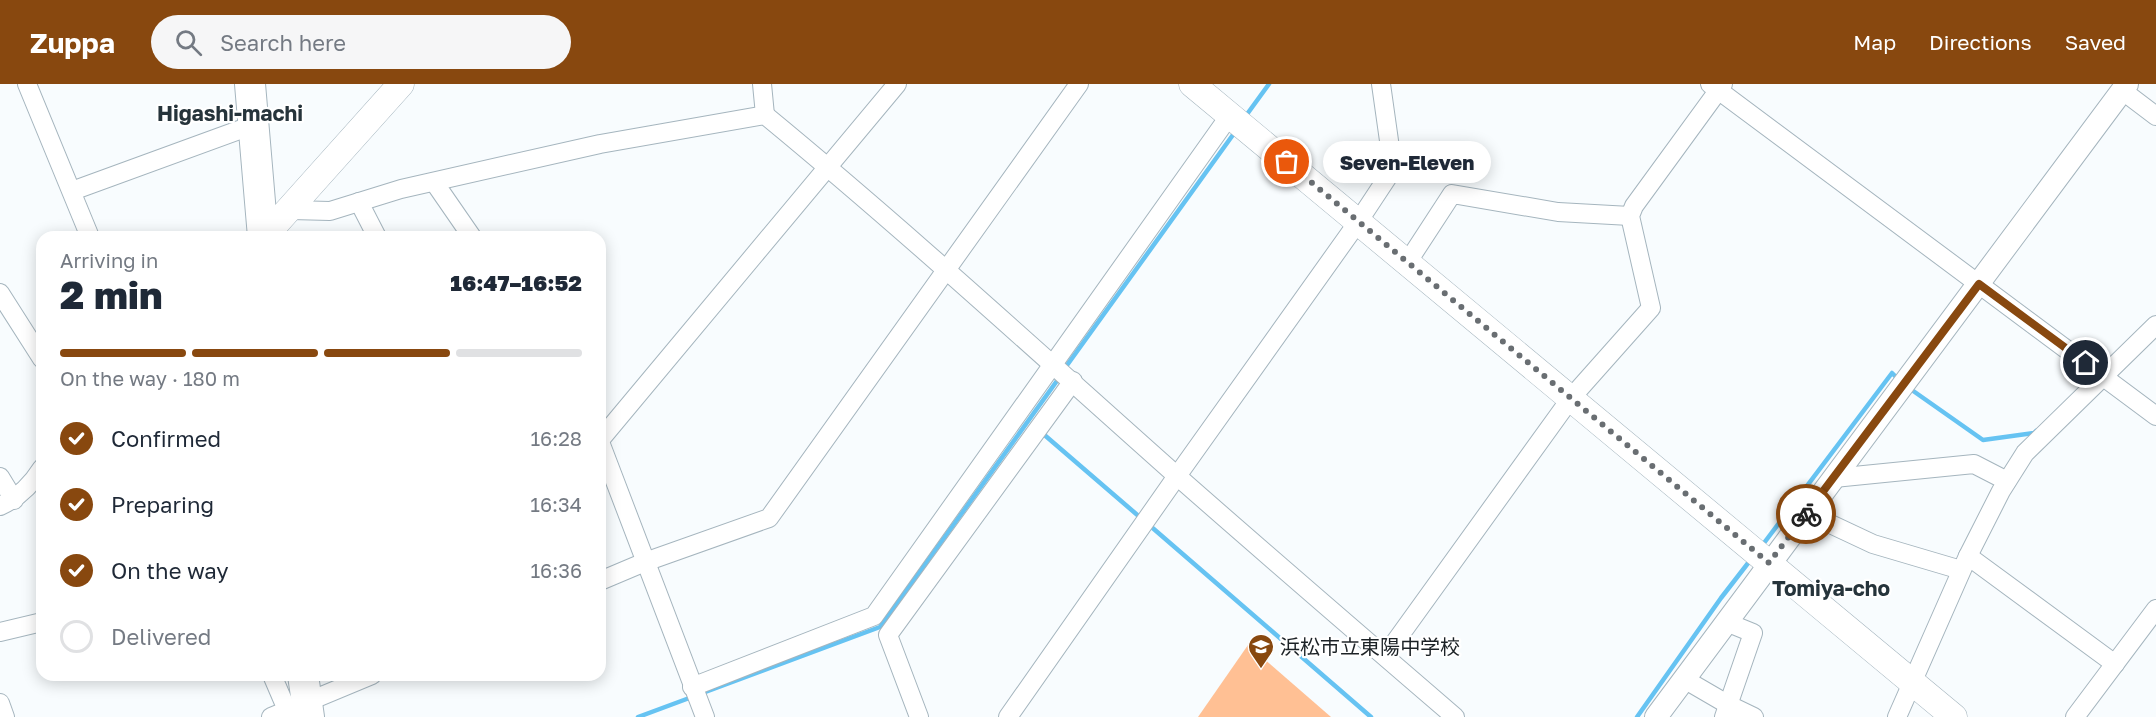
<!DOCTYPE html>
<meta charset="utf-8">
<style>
body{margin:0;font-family:"Golos Text","Noto Sans JP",sans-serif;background:#f6f6f7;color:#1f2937;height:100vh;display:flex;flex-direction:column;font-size:22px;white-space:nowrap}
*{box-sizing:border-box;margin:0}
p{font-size:20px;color:#747a83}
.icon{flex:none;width:33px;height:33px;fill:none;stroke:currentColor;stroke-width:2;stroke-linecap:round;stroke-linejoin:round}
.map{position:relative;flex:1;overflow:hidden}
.side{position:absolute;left:36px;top:147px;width:570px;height:450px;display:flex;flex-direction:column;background:#fff;border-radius:18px;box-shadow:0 3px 15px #0003}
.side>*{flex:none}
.pin{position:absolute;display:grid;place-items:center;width:51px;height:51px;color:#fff;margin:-26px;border:3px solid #fff;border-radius:50%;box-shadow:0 2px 6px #0007}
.courier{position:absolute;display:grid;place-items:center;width:60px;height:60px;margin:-30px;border:4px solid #88480f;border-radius:50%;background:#fff;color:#222;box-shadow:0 2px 8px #0007}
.bubble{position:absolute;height:42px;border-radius:21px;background:#fff;box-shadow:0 3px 15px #0003;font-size:20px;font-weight:800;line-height:42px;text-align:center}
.overview em{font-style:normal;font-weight:800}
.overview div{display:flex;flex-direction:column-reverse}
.overview{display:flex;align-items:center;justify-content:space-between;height:102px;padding:0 24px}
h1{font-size:39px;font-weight:800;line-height:45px}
.bar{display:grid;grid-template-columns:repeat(4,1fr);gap:9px 6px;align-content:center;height:72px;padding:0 24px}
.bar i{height:8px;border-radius:4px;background:#e0e1e3}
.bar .active{background:#88480f}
.bar p{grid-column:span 4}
ol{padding:0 24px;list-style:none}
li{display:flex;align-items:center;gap:18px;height:66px}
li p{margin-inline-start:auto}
li .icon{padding:6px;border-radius:50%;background:#88480f;color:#fff;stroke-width:4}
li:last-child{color:#747a83}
li i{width:33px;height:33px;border:3px solid #e0e1e3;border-radius:50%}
header{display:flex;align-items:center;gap:36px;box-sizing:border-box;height:84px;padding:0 30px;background:#88480f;color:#fff}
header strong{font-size:28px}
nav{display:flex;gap:33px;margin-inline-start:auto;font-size:21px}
.search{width:420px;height:54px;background:#f6f6f7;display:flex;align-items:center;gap:15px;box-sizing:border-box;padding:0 21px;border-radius:33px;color:#747a83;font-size:22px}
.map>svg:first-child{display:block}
.green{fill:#ffc094}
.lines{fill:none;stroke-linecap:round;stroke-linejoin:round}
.stream{stroke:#66c3f2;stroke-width:4.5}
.minor-casing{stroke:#a5b5be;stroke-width:20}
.tertiary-casing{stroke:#a5b5be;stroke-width:24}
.secondary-casing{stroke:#a5b5be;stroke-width:27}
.trunk-casing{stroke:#a5b5be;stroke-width:32}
.minor{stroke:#fff;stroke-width:18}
.tertiary{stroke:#fff;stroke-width:22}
.secondary{stroke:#fff;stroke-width:26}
.trunk{stroke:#fff;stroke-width:30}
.done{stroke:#696e72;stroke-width:6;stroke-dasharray:0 10.8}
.route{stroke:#88480f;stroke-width:8}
.labels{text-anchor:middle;stroke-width:4.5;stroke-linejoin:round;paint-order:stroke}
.poi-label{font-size:20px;fill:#1c2226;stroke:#fff;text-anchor:start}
.neighbourhood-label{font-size:21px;font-weight:bold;fill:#26343b;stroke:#fff}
</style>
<header>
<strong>Zuppa</strong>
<div class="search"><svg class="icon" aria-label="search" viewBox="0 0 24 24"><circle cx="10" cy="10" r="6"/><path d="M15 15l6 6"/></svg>Search here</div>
<nav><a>Map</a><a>Directions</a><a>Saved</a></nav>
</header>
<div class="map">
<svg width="2156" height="633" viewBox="0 0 2156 633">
<rect width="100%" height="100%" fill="#f8fcfe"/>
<!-- green -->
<polygon class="green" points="1248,561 1331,633 1198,633"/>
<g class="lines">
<!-- stream -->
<g class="stream">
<polyline points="1245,33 1269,0"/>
<polyline points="1065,284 1235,48"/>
<polyline points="1909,304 1983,356 2034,349 2036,347"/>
<polyline points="1041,348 1142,435"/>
<polyline points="1148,440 1371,633"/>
<polyline points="1761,463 1892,289 1898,295"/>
<polyline points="700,610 880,543 1059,294"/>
<polyline points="638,633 692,613"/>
<polyline points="1637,633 1721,514 1752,474"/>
</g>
<defs>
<g id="minor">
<polyline points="27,0 90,153"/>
<polyline points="762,0 765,31"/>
<polyline points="1710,0 2156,332"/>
<polyline points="2123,7 2156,32"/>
<polyline points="434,98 472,153"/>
<polyline points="72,107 253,41"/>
<polyline points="359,118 377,153"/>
<path d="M291,126L330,127L401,105L600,60L765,31C906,147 1041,271 1177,392C1269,473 1362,553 1455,633"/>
<polyline points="1407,179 1452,110 1558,128 1630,132"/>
<polyline points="0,209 42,275"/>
<polyline points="600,356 897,0"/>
<polyline points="600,358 705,633"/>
<polyline points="0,393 14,416"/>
<polyline points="1834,394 1974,380 2007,397"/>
<path d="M0,422C18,414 32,400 42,384"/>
<polyline points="1807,429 1873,460 1961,486"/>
<polyline points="1968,472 2115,580"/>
<polyline points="600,497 645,478 769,434 1079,0"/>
<polyline points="0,548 42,538"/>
<polyline points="1385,572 1571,314 1651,224 1630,132 1634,122 1723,0"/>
<polyline points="272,591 287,626"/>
<polyline points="1684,595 1727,620 1754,633"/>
<polyline points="692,603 874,532 1230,31"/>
<polyline points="0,619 5,633"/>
<polyline points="271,633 372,591"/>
<polyline points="919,633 888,551 1073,297"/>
<polyline points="1008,633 1177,392 1358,138 1393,85 1381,0"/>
<polyline points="1724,633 1753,549 1726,538"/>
<polyline points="1897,633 1968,472 2001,407 2025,369 2156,241"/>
<polyline points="2075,633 2156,525"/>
</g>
<polyline id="tertiary" points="1656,633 2127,0"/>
<g id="secondary">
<polyline points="1192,0 1954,633"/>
<polyline points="264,153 401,0"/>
</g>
<g id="trunk">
<polyline points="250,0 263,153"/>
<polyline points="303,591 309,633"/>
</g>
</defs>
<!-- minor casing -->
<use href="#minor" class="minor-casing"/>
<!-- tertiary casing -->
<use href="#tertiary" class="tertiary-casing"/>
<!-- secondary casing -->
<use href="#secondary" class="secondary-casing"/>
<!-- trunk casing -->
<use href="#trunk" class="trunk-casing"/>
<!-- minor -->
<use href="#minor" class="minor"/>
<!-- tertiary -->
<use href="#tertiary" class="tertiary"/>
<!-- secondary -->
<use href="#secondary" class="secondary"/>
<!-- trunk -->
<use href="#trunk" class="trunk"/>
</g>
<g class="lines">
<!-- done -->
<polyline class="done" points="1287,78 1769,479 1806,430"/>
<!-- route -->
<polyline class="route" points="1806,430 1979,200 2086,279"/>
</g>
<!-- icons -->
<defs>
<symbol id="school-pin" viewBox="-11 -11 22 30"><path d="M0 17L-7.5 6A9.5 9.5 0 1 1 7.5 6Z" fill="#88480f" stroke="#fff"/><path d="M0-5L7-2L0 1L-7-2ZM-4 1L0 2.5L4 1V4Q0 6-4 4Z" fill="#fff"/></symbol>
</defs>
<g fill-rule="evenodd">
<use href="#school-pin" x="1246" y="548" width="30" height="40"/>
</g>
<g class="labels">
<!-- poi labels -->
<g class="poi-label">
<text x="1280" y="570">浜松市立東陽中学校</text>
</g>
<!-- neighbourhood labels -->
<g class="neighbourhood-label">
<text x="230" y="37">Higashi-machi</text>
<text x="1831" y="512">Tomiya-cho</text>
</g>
</g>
</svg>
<div class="pin" style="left:1287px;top:78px;background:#ea580c"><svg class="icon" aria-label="bag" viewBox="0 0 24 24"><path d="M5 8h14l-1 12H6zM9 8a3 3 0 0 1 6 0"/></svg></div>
<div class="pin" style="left:2086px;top:279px;background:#1f2937"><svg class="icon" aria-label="home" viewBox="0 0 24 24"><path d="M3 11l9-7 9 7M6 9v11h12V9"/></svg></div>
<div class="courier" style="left:1806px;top:430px"><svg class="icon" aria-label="bike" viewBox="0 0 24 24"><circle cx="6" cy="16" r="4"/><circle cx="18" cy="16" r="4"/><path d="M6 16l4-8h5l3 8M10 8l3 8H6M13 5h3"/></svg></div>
<div class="bubble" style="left:1323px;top:57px;width:168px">Seven-Eleven</div>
<section class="side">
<div class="overview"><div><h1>2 min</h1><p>Arriving in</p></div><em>16:47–16:52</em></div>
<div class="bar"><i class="active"></i><i class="active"></i><i class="active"></i><i></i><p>On the way · 180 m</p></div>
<ol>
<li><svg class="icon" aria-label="check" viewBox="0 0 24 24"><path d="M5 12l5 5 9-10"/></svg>Confirmed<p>16:28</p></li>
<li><svg class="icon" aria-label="check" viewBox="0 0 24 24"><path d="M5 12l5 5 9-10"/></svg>Preparing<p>16:34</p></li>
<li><svg class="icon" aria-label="check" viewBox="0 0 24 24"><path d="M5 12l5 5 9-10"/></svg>On the way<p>16:36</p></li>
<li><i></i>Delivered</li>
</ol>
</section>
</div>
